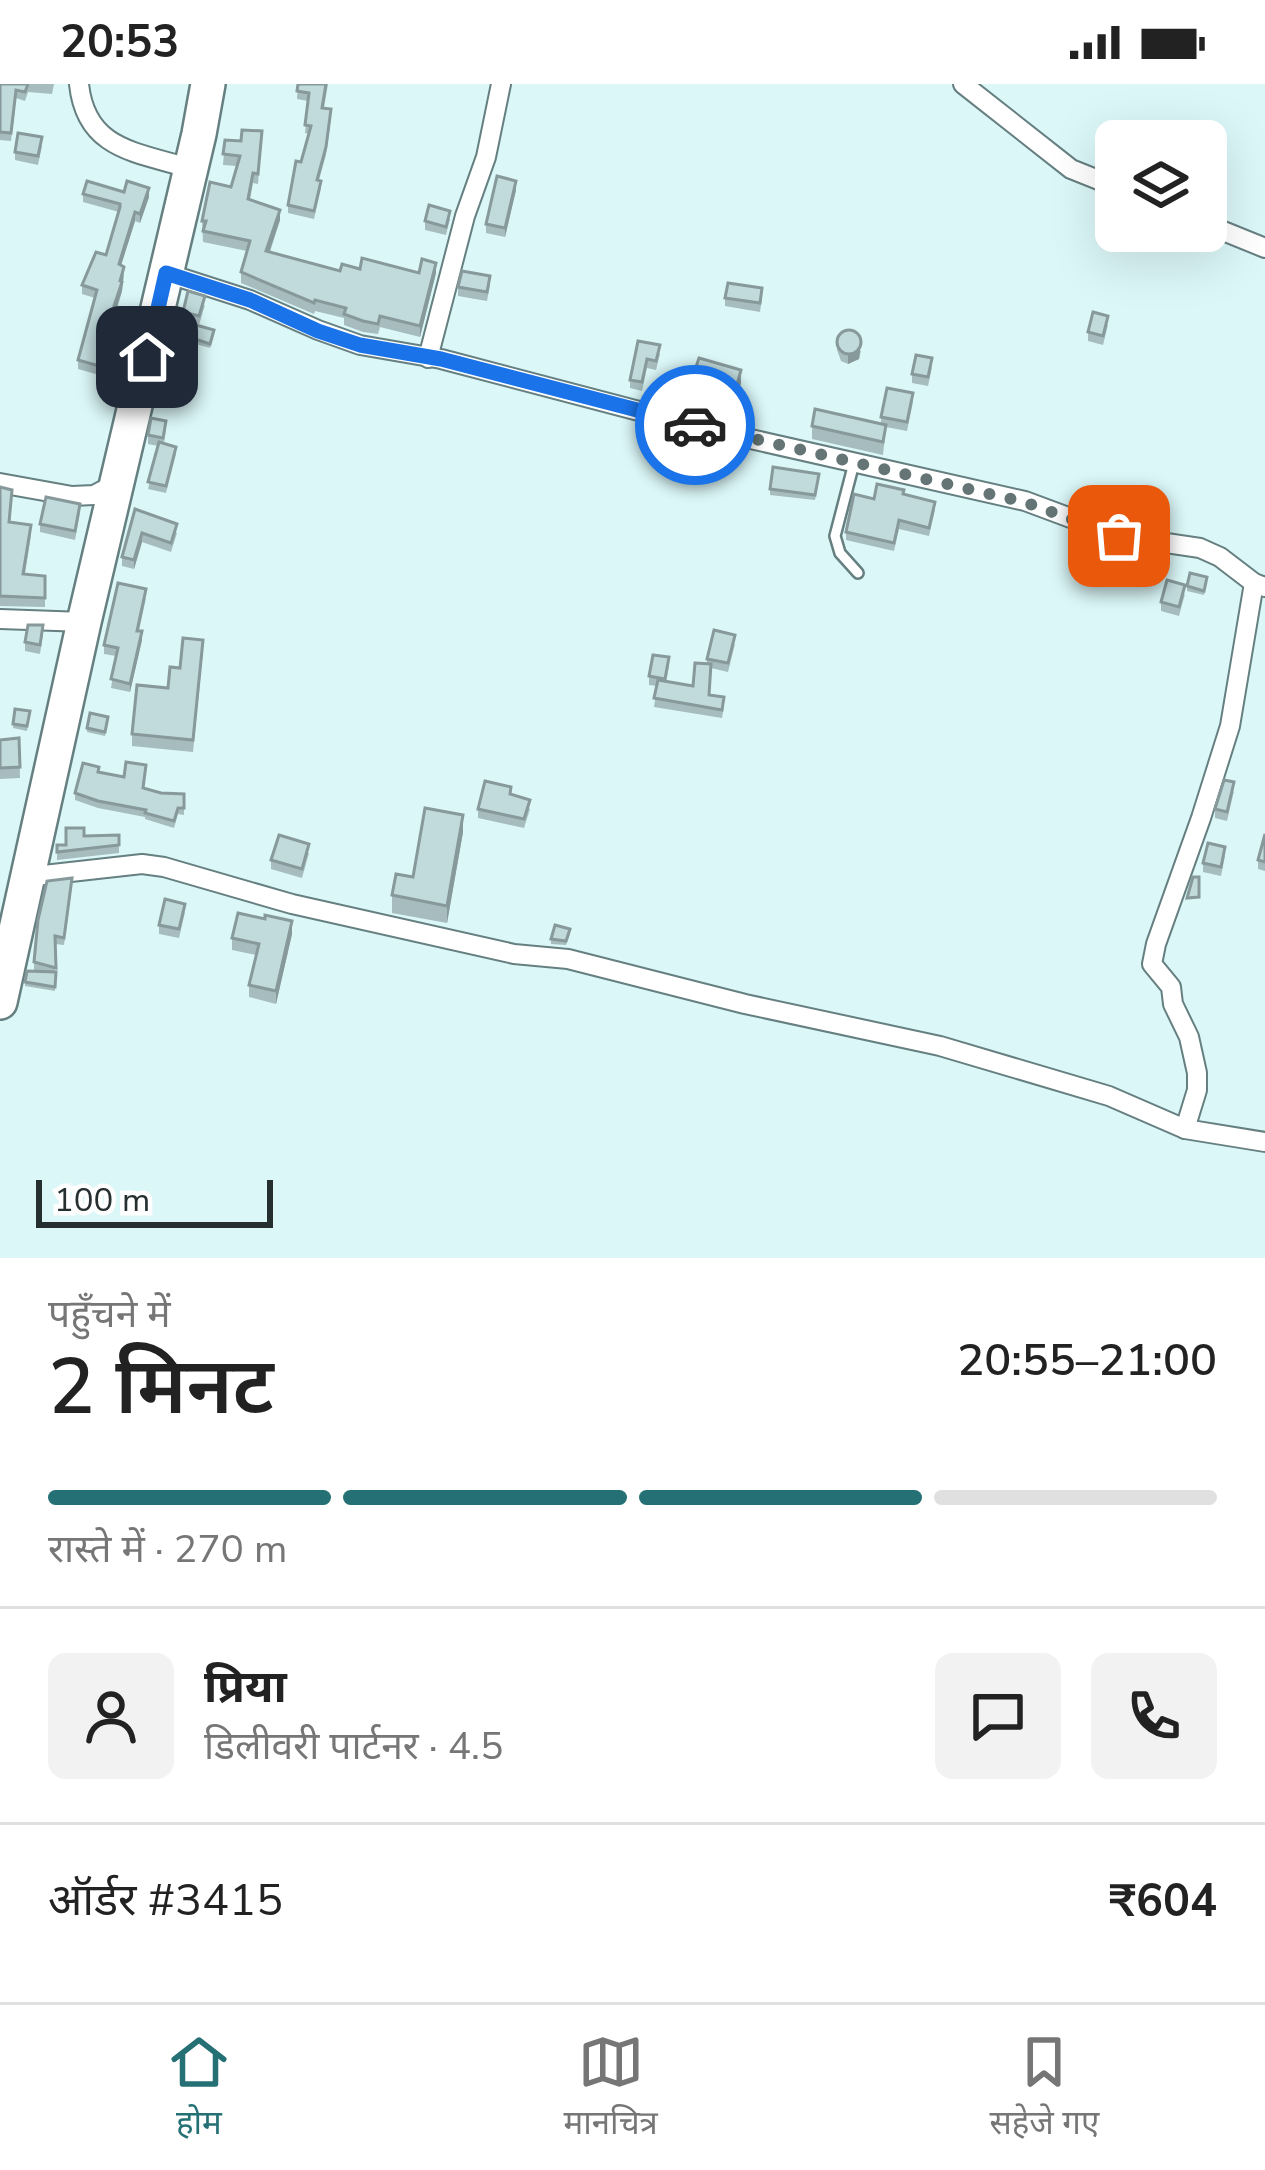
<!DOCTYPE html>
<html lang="hi">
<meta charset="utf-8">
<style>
body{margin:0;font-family:"Nunito Sans","Noto Sans Devanagari",sans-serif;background:#f2f2f2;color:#222;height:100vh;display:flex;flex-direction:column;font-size:45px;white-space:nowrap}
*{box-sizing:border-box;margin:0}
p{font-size:39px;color:#767676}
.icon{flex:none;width:66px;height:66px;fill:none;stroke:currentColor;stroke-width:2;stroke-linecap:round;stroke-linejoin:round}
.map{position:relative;height:1174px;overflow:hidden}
.details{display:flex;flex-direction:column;background:#fff;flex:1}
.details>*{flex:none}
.buttons{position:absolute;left:1095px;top:36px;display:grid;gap:24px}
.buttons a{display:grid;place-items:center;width:132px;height:132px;border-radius:18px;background:#fff;box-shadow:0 12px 48px #0002;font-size:60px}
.scale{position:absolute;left:36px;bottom:30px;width:237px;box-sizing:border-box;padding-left:12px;border:6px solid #252f2f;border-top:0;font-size:33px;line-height:42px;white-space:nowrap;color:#252f2f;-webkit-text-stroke:9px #fefefe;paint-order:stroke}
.pin{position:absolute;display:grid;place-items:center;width:102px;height:102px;color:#fff;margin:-51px;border-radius:24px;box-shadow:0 6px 18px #0006}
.courier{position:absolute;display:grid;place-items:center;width:120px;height:120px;margin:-60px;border:9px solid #1a73e8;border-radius:50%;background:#fff;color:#222;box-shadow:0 3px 15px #0007}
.overview em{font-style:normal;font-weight:600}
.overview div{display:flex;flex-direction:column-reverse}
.overview{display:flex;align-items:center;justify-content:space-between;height:204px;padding:0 48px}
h1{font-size:78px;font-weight:600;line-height:90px}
.bar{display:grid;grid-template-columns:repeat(4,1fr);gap:18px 12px;align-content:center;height:144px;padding:0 48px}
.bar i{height:15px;border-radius:9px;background:#e0e0e0}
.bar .current{background:#257074}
.bar p{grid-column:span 4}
.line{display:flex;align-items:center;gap:30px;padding:0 48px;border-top:3px solid #e0e0e0}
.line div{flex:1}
.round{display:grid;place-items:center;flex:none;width:126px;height:126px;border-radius:18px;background:#f2f2f2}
.status{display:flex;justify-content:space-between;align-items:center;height:84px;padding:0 60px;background:#fff;direction:ltr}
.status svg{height:33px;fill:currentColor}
.dock{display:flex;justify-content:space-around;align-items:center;height:168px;border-top:3px solid #e0e0e0;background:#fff;font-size:33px;color:#767676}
.dock a{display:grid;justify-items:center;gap:6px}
.dock .current{color:#257074}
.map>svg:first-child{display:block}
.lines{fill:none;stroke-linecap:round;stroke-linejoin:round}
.lane-casing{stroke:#667f80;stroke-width:14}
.street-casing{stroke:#667f80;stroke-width:22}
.highway-casing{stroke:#667f80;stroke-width:38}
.lane{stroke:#fff;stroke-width:9}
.street{stroke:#fff;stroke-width:18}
.highway{stroke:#fff;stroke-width:33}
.wall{fill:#a6bcbe}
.shaded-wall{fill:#87999b}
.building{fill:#c1dbdd;stroke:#87999b;stroke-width:3}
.done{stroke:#657575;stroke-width:12;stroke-dasharray:0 21.6}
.route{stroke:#1a73e8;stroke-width:15}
</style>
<div class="status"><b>20:53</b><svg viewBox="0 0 49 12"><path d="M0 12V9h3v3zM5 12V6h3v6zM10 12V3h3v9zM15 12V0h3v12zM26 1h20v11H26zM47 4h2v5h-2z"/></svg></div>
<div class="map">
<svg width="1265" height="1174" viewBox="0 0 1265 1174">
<rect width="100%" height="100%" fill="#dbf7f8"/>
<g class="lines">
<defs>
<polyline id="lane" points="854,379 835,452 840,469 858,489"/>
<g id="street">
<path d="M79,0C86,67 138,68 192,85"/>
<polyline points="963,0 1071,85 1116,103"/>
<polyline points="1206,140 1265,164"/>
<polyline points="166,189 250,216 318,246 360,261 441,275 715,347 1025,417 1119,452 1200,464 1220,473 1254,499 1265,503"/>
<polyline points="428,274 465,132 486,73 501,0"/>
<polyline points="0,399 72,412 94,411 117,399"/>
<polyline points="0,535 84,538"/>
<polyline points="26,793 142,780 164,783 292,820 514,870 568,875 745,920 940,962 1109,1012 1185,1045 1265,1058"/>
<polyline points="1185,1045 1197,1006 1197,989 1189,953 1173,920 1171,903 1152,880 1156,860 1201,734 1230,642 1254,499"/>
</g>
<polyline id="highway" points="0,918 84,538 199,50 208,0"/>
</defs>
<!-- lane casing -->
<use href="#lane" class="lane-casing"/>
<!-- street casing -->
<use href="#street" class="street-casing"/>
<!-- highway casing -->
<use href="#highway" class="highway-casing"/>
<!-- lane -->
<use href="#lane" class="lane"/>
<!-- street -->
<use href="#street" class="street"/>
<!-- highway -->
<use href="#highway" class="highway"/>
</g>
<!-- wall -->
<g class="wall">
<polygon points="0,0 54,0 52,10 28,8 25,17 16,14 11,57 0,56"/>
<polygon points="298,0 328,0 324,24 331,33 326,71 319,96 321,104 314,135 288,129 288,121 309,50 305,49 308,17 297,15"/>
<polygon points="262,47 258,100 253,99 250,116 280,136 270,168 340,187 360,185 436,189 420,253 380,243 378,250 363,248 344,241 344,234 315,227 314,230 241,199 241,188 247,167 203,158 202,137 231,103 237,82 223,81 225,56 241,57"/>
<polygon points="42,62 38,81 15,76 15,68"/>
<polygon points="516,106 505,153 486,149 486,140"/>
<polygon points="124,108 149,113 140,139 135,137 121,181 124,192 122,207 99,291 78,285 78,276 95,214 82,210 82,201 106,171 119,128 83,118 83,110"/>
<polygon points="450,135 446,151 425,146 425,137"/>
<polygon points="490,201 487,217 458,212 458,203"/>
<polygon points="762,213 760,228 725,222 725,214"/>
<polygon points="205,221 199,241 183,237 183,228"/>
<polygon points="1108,241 1103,261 1088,257 1088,248"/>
<polygon points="214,250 210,264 192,259 192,254"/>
<polygon points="638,257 660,270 656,286 647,284 642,307 630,304 630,296"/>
<polygon points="837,257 861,267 859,275 848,280 841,277 837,266"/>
<polygon points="932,283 928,302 912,299 912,290"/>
<polygon points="694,289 741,299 733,328 700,319 701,304 694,302"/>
<polygon points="913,318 907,347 886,343 883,371 812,355 812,342 881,340 881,333"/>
<polygon points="166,346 164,359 176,370 166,409 148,405 158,362 148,360 148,351"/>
<polygon points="819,396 815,416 770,411 770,405"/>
<polygon points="0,403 12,415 10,438 31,451 25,490 45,492 45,523 0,522"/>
<polygon points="903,410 935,426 929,452 899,445 894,467 846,456 846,448 874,415"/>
<polygon points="1157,419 1151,443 1128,437 1128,428"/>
<polygon points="135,425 177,449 171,468 142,458 134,485 122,482 122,473"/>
<polygon points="80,429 75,456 40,448 40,440"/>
<polygon points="1207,498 1204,511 1187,507 1187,502"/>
<polygon points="1185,510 1179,532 1161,527 1161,518"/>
<polygon points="146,514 139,547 142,556 130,608 111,604 116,572 104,570 104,561"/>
<polygon points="43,550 40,570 25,567 25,558"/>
<polygon points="735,560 728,588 711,584 709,611 724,622 722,634 654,623 657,602 649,601 649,592 669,582 666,598 693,602 707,580 707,575"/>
<polygon points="203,568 193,668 132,662 132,650 168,604 180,584"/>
<polygon points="15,625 30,627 27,647 13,644"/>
<polygon points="108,638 105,652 87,648 87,644"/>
<polygon points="19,654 20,694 0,695 0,656"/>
<polygon points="146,687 144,704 161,709 184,710 184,731 178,730 174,744 145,735 145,733 98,724 75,716 75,709 99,688 124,693"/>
<polygon points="1234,707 1227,737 1215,734 1215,725"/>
<polygon points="511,710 530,725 524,744 478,734 478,725"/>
<polygon points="463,748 447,839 392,829 392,811"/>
<polygon points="1265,750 1265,787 1258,785 1258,776"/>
<polygon points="119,751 119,769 57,776 57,761 66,761 84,752"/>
<polygon points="309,769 302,794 271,785 271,776"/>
<polygon points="1225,772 1221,792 1203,788 1203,779"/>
<polygon points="72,801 64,861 55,860 55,907 25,902 25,898 40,888 34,886 34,878"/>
<polygon points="185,828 179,854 159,850 159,841"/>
<polygon points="265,835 292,850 276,920 249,913 249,901 256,871 232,866 232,854"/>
<polygon points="570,850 566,861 551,860 551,855"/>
</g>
<!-- shaded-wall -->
<g class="shaded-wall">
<polygon points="516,97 516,106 505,153 505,144"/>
<polygon points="149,104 149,113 140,139 140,130"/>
<polygon points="280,126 280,136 266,177 266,167"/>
<polygon points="135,128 135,137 119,188 119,180"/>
<polygon points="436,179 436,189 420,253 420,242"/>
<polygon points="124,183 122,207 114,231 114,222"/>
<polygon points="117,223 117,232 99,291 99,282"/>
<polygon points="861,258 859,275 848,280 848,271"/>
<polygon points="741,286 741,299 733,328 733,315"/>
<polygon points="142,449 142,458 134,485 134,476"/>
<polygon points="142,547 142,556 130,608 130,600"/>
<polygon points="463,731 463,748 447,839 447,822"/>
<polygon points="292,837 292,850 276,920 276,907"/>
</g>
<!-- building -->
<g class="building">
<polygon points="0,0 28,0 25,8 16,6 11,49 0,48"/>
<polygon points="298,0 326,0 322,24 331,25 326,63 317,96 321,97 314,127 288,121 296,77 301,78 311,42 305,41 309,9 297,7"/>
<polygon points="242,46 262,47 258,90 253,89 248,115 280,126 266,167 340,187 342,180 360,185 362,174 419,189 422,175 436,179 420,242 380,232 378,240 363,237 344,230 346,224 315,216 314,219 241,188 250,157 203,147 206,137 202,137 210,98 231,103 240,72 223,70 225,56 241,57"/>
<polygon points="18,49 42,53 38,72 15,68"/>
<polygon points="497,92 516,97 505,144 486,140"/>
<polygon points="87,97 124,108 127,97 149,104 140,130 135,128 119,180 124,183 120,197 122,198 114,222 117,223 99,282 78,276 97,206 82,201 96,168 106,171 120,123 120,120 83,110"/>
<polygon points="429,121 450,127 446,143 425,137"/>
<polygon points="462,187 490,192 487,208 458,203"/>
<polygon points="728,199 762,204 760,219 725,214"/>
<polygon points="188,207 205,212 199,232 183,228"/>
<polygon points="1093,228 1108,232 1103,252 1088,248"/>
<polygon points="196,241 214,246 210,260 192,254"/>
<circle cx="849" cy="258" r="12"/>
<polygon points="638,257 660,261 656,277 647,275 642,298 630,296"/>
<polygon points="916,271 932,274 928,293 912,290"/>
<polygon points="699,274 741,286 733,315 700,306 704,292 694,289"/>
<polygon points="887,304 913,309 907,338 881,333"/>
<polygon points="815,325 886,341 883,358 812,342"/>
<polygon points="151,334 166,337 163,354 148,351"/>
<polygon points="159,358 176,363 166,402 148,398"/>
<polygon points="773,383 819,390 815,411 770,405"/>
<polygon points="877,400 904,406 903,410 935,418 929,444 899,436 894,459 846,448 854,410 874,415"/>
<polygon points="0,403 12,406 9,438 31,441 23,490 45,492 45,514 0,512"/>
<polygon points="1134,404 1157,410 1151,434 1128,428"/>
<polygon points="46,413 80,420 75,447 40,440"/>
<polygon points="135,425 177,440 171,459 142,449 134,476 122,473"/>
<polygon points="1190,489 1207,493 1204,507 1187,502"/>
<polygon points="1167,496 1185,501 1179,523 1161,518"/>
<polygon points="118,499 146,505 137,547 142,547 130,600 111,595 118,564 104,561"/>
<polygon points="28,541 43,541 40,561 25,558"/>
<polygon points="714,546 735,551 728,579 707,575"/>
<polygon points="183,554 203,556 193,656 132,650 137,601 168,604 170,583 180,584"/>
<polygon points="653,571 669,573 665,595 649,592"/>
<polygon points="695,579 711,580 709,611 724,613 722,626 654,614 658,596 693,602"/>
<polygon points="15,625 30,627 27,642 13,640"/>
<polygon points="90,629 108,633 105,648 87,644"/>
<polygon points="19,654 20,683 0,684 0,656"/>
<polygon points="126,678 146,681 143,704 161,709 184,710 184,724 178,724 174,737 145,729 146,726 98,717 75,709 83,679 99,683 98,688 124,693"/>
<polygon points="1224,696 1234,698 1227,728 1215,725"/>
<polygon points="485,697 511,703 510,710 530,716 524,735 478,725"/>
<polygon points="425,724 463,731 447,822 392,811 396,790 413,793"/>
<polygon points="66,744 84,744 84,752 119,751 119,761 57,768 57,761 66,761"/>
<polygon points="1265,750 1265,778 1258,776"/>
<polygon points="279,751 309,760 302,785 271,776"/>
<polygon points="1208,759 1225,763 1221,783 1203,779"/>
<polygon points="1193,793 1199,793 1199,813 1187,814"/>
<polygon points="72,794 64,854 55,852 56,884 34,878 38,836 47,797"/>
<polygon points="165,815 185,820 179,845 159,841"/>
<polygon points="238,829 265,835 265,831 292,837 276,907 249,901 259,860 232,854"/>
<polygon points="555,841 570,845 566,857 551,855"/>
<polygon points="27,887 56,888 55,903 25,898"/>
</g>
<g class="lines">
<!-- done -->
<polyline class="done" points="695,341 1024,418 1119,452"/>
<!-- route -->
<polyline class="route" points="147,273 166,189 250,216 318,247 360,261 441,275 695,341"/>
</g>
</svg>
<div class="buttons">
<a><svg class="icon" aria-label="layers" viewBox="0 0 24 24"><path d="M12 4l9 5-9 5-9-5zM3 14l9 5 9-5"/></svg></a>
</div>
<div class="scale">100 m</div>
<div class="pin" style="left:1119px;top:452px;background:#ea580c"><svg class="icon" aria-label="bag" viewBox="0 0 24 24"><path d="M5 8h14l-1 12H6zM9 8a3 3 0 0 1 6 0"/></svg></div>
<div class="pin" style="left:147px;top:273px;background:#1f2937"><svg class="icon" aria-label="home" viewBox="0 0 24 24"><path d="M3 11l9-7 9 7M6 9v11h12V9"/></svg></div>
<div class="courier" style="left:695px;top:341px"><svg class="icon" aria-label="car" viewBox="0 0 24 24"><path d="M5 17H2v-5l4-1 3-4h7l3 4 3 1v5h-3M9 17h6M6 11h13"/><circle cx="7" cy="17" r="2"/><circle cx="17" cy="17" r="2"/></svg></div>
</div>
<section class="details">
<div class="overview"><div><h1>2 मिनट</h1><p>पहुँचने में</p></div><em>20:55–21:00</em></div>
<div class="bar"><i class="current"></i><i class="current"></i><i class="current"></i><i></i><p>रास्ते में · 270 m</p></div>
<div class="line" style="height:216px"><a class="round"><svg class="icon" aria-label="person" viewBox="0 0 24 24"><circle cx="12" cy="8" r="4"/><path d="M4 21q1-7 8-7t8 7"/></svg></a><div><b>प्रिया</b><p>डिलीवरी पार्टनर · 4.5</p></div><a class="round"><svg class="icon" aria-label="chat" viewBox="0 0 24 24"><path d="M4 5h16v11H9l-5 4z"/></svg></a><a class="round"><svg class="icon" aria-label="phone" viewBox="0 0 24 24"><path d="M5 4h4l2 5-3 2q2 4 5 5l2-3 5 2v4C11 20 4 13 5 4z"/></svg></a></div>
<div class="line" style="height:156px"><div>ऑर्डर #3415</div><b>₹604</b></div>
</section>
<nav class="dock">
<a class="current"><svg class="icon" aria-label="home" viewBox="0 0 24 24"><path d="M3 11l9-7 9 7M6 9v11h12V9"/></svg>होम</a>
<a><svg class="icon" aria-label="map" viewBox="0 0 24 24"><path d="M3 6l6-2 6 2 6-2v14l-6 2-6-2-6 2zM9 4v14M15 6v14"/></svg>मानचित्र</a>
<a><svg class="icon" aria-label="saved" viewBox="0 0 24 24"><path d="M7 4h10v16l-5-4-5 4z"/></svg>सहेजे गए</a>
</nav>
